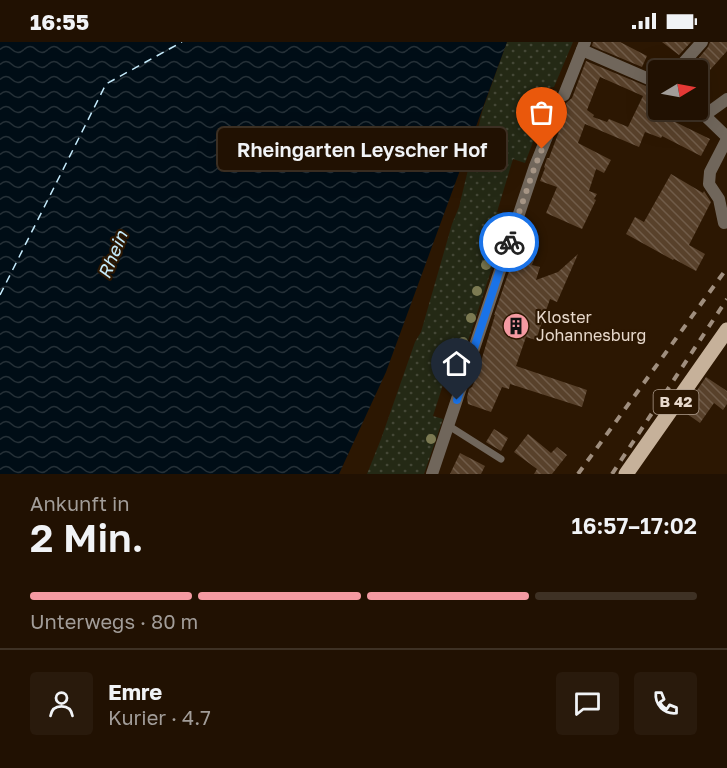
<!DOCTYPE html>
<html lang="de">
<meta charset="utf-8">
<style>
body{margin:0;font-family:"Golos Text",sans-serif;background:#291a0c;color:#f1f3f6;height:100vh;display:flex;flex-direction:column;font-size:22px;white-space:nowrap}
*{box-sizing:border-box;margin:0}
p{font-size:20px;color:#a29d99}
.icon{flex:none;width:33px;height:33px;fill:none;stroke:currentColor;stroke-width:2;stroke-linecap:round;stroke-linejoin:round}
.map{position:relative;height:432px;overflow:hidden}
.drawer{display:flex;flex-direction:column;background:#211102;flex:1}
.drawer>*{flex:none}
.needle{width:39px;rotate:80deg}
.tools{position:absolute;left:648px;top:18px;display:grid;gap:12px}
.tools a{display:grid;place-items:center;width:60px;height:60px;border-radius:6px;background:#211102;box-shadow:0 6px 24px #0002,0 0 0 2px #3e3124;font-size:30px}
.pin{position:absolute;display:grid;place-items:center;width:51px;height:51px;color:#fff;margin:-62px -26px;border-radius:50% 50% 50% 0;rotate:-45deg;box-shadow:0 0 6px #0007}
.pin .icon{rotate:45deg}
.courier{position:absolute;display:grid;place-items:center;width:60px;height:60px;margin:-30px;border:4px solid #1a73e8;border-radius:50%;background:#fff;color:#222;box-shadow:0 2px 8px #0007}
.bubble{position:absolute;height:42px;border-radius:6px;background:#211102;box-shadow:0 6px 24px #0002,0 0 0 2px #3e3124;font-size:20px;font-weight:600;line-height:42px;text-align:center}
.headline em{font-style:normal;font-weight:600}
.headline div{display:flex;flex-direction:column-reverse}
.headline{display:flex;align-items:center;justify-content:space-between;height:102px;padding:0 30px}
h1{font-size:39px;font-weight:600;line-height:45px}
.bar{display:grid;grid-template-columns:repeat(4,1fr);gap:9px 6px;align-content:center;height:72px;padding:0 30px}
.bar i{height:8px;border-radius:4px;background:#3e3124}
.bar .active{background:#f49aa2}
.bar p{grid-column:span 4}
.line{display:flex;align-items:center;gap:15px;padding:0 30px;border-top:2px solid #3e3124}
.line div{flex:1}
.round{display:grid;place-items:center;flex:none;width:63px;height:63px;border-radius:6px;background:#291a0c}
.status{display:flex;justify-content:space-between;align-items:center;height:42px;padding:0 30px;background:#211102;direction:ltr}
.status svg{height:16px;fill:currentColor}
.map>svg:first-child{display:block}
.park{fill:url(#park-dots)}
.water{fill:url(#water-waves)}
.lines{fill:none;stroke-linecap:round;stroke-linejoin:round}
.ferry{stroke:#c5ebfc;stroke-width:1.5;stroke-dasharray:8 6;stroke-linecap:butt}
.building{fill:url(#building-back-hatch);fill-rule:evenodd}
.service{stroke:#70665b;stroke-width:7}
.minor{stroke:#70665b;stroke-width:12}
.primary{stroke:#c6b19a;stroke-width:15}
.rail{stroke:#9f8e7e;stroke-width:4;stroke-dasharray:8 8;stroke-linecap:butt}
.tree{fill:#7c7a52}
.done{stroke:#a69585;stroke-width:6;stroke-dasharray:0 10.8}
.route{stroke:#1a73e8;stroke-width:8}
.labels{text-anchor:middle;stroke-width:4.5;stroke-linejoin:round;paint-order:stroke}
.shield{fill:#2c1702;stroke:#b09f8f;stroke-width:1.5}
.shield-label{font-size:15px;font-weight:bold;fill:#e8d9cc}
.poi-label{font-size:16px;fill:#e8d9cc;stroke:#2c1702;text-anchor:start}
.water-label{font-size:18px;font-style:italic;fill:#c5ebfc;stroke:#2c1702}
</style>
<div class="status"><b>16:55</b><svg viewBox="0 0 49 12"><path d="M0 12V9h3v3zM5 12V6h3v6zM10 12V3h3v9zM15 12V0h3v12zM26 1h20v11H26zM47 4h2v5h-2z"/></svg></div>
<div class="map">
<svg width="727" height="432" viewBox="0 0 727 432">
<defs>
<pattern id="park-dots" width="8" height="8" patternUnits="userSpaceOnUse" patternTransform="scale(1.5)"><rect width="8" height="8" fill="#242915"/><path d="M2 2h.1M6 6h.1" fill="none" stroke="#444736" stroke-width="1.8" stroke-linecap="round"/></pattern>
<pattern id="water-waves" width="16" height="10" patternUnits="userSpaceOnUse" patternTransform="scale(1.5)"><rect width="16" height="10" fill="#000d16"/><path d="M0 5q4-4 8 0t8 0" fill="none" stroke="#253037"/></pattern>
<pattern id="building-back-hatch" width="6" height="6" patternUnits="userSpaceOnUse" patternTransform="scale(1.5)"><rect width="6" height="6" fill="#58412b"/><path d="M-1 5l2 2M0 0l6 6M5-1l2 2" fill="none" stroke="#705c49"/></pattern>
</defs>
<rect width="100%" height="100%" fill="#2c1702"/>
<!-- park -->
<polygon class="park" points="507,0 573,0 554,45 548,46 543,52 544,61 547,63 525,121 513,117 497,170 509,174 466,305 456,302 453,315 462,319 458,334 447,330 433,374 443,377 424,432 367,432 381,397 415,300 421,290 452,182 459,165 482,70"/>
<!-- water -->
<polygon class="water" points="0,0 507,0 386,330 339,432 0,432"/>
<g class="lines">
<!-- ferry -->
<polyline class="ferry" points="0,253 106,42 182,0"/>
</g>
<!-- building -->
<g class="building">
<polygon points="593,0 620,0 647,14 642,25 592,4"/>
<polygon points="662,0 691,0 679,13"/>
<polygon points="710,0 727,0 727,9 710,28 700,28 693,23 708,5"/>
<path d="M586,19L658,49V53L652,67L672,71L669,77L710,97L701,114L662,94L661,96L645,90L639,105L585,82L578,101L611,118L604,131L596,127L589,149L597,152L594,157L596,158L582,187L546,171L557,145L540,139L545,126L544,125L547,116H549L567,68L566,61L572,56ZM600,35L643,54L628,85L609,77L607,80L593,75L594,73L587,68Z"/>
<polygon points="550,47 557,49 556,54 557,57 554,59 551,63 545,60 544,56 545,51"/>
<polygon points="671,132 703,151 704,149 711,160 689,203 705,212 696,229 674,217 673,218 626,192 635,175 644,180"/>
<polygon points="520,197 539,203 532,223 540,225 536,238 558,230 578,212 557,260 550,257 536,298 526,295 516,324 587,348 582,365 510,342 509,347 502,345 491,370 468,362 467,355 469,347 472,345 476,336 495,273 494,273"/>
<polygon points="706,335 727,349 727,362 723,368 714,361 700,381 683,369"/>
<polygon points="494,387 508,396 501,409 486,400"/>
<polygon points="528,392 551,411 557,405 567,413 552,432 534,432 537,427 514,410"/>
<polygon points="460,411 485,424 481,432 450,432"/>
</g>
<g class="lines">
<!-- service -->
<polyline class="service" points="449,384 501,417"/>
<!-- minor -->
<g class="minor">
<polyline points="582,8 658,41"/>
<polyline points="677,28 702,0"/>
<polyline points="564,53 585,0"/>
<polyline points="698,67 727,95"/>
<polyline points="705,73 727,57"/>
<polyline points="724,181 719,157 709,142 710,130 727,97"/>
<polyline points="432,432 535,124 559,65"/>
</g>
<!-- primary -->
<polyline class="primary" points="626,432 727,288"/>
<!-- rail -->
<g class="rail">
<polyline points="578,432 727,226"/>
<polyline points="612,432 727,257"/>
</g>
</g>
<!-- trees -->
<g class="tree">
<circle cx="494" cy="200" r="5"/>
<circle cx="486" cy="223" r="5"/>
<circle cx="477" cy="249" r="5"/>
<circle cx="471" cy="276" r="5"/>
<circle cx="463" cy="300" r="5"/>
<circle cx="453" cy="327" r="5"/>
<circle cx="431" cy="397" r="5"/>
</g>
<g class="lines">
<!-- done -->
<polyline class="done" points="509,200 535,124 542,107"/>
<!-- route -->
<polyline class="route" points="457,358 509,200"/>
</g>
<!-- icons -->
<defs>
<symbol id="building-disc" viewBox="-11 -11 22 22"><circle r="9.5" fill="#f49aa2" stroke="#2c1702"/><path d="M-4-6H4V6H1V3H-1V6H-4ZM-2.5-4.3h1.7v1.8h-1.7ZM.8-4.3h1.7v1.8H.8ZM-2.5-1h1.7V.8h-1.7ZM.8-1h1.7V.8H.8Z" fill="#111"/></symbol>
</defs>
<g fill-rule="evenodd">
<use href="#building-disc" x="501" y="269" width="30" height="30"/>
</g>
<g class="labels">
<!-- shield labels -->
<rect class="shield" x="653.5" y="348" width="45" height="24" rx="4.5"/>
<g class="shield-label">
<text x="676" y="365">B 42</text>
</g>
<!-- poi labels -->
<g class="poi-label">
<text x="536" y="281">Kloster<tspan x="536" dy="18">Johannesburg</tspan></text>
</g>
<!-- water labels -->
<g class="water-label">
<text transform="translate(113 213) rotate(-68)" y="6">Rhein</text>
</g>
</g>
</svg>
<div class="tools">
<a><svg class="needle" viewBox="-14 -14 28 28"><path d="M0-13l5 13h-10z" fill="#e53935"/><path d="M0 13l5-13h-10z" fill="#a29d99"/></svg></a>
</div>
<div class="pin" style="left:542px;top:107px;background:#ea580c"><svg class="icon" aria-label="bag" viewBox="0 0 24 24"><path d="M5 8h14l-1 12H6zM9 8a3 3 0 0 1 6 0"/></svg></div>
<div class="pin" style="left:457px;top:358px;background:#1f2937"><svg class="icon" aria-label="home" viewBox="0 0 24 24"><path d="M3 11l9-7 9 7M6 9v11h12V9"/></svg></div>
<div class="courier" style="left:509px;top:200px"><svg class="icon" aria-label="bike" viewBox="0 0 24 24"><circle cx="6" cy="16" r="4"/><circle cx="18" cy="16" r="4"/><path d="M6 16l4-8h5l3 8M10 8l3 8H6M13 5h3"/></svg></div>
<div class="bubble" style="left:218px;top:86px;width:288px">Rheingarten Leyscher Hof</div>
</div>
<section class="drawer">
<div class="headline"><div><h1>2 Min.</h1><p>Ankunft in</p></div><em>16:57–17:02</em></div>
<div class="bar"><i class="active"></i><i class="active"></i><i class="active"></i><i></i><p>Unterwegs · 80 m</p></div>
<div class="line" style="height:108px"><a class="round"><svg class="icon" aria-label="person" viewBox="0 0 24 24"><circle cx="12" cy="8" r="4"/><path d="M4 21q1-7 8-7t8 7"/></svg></a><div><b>Emre</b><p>Kurier · 4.7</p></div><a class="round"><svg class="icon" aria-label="chat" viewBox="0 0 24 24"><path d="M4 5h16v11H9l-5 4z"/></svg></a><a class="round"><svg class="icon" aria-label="phone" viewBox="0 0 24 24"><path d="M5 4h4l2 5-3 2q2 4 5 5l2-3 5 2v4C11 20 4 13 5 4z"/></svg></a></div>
</section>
